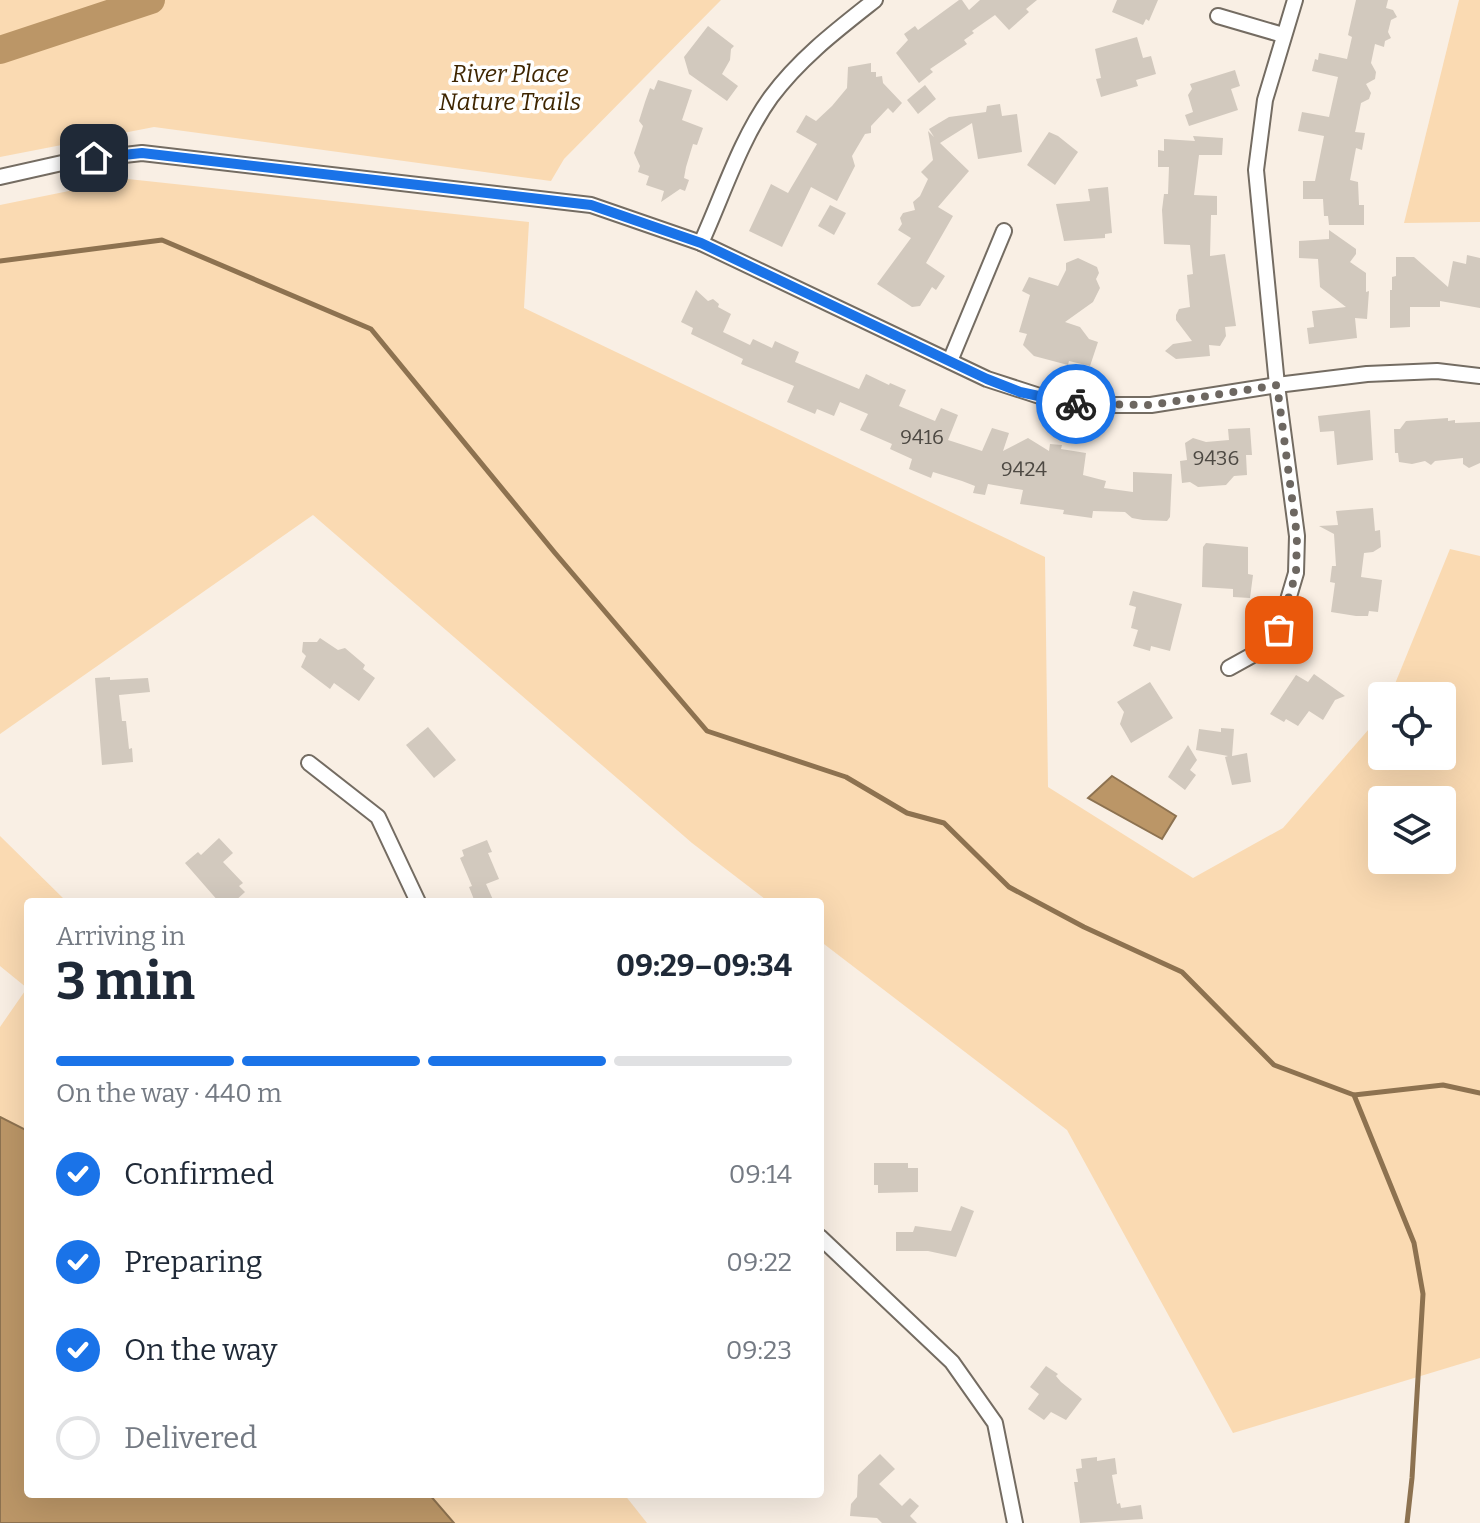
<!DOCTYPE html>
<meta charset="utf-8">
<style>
body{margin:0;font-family:Bitter,serif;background:#f2f2f3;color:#1f2937;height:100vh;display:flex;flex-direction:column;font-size:30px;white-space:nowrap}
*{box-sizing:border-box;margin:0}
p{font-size:26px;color:#747a83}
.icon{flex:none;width:44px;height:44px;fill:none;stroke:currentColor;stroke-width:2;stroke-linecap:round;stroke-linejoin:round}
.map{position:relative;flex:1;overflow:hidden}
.details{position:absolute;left:24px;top:898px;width:800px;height:600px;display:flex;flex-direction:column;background:#fff;border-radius:8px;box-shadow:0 8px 32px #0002}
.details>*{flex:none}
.tools{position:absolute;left:1368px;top:682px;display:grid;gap:16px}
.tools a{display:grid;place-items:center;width:88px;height:88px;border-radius:8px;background:#fff;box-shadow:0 8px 32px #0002;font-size:40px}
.pin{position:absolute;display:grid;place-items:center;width:68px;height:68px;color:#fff;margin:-34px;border-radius:16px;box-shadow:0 4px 12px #0006}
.courier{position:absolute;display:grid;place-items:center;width:80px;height:80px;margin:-40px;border:6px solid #1a73e8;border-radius:50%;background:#fff;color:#222;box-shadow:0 2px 10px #0007}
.overview em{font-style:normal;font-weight:700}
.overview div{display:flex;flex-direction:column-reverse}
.overview{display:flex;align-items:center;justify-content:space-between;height:136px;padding:0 32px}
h1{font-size:52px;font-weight:700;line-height:60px}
.bar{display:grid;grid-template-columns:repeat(4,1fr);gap:12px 8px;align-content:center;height:96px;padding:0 32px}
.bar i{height:10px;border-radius:6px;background:#e0e1e3}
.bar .on{background:#1a73e8}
.bar p{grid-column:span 4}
ol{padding:0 32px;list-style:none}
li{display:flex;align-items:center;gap:24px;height:88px}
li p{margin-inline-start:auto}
li .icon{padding:8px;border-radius:50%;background:#1a73e8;color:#fff;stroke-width:4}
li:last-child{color:#747a83}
li i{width:44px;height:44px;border:4px solid #e0e1e3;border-radius:50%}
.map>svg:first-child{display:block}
.green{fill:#fadab2;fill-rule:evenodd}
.water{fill:#bb9667;stroke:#8d7250;stroke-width:2}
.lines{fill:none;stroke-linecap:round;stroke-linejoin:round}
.stream{stroke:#8d7250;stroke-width:5}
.river{stroke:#bb9667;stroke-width:28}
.building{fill:#d2c9be}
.street-casing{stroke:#746c62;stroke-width:18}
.street{stroke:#fff;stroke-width:14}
.done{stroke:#6d6761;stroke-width:8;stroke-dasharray:0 14.4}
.route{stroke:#1a73e8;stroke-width:10}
.labels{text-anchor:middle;stroke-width:7;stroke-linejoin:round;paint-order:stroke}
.number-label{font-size:20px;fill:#4d4943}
.park-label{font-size:24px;font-style:italic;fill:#3e2500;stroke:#fff}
</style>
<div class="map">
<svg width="1480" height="1523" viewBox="0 0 1480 1523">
<rect width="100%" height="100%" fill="#f9efe4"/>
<!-- green -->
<g class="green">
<polygon points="0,0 721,0 564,159 551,181 154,127 0,157"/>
<polygon points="1459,0 1480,0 1480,222 1404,223"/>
<path d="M128,179L529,222L524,308L1045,557L1048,787L1193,878L1283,828L1382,714V756H1442V696H1390L1450,549L1480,556V1358L1233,1433L1067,1130L820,941V902H769L692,843L313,515L0,734V205ZM1442,800V860H1382V800Z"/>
<polygon points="0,836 67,902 28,902 28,1131 0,1117 0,1027 27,988 0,966"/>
<polygon points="429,1494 624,1494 647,1523 454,1523"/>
</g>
<!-- water -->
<g class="water">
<polygon points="1112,776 1176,816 1162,839 1088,798"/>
<polygon points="0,1117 28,1131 28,1494 429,1494 454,1523 0,1523"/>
</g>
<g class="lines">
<!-- stream -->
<g class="stream">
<polyline points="0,261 162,240 371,329 555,553 707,731 846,777 907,813 944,823 1009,887 1084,927 1182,972 1274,1065 1354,1095 1414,1243 1423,1294 1412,1478 1407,1523"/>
<polyline points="1354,1095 1443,1085 1480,1093"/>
</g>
<!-- river -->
<polyline class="river" points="0,50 151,0"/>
</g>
<!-- building -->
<g class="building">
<polygon points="959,0 962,0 969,10 980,0 1037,0 1026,9 1029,12 1009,30 995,15 972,31 974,33 964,40 967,44 930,69 933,72 919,83 896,53 908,40 904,34 915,26 918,30"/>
<polygon points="1117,0 1158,0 1149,21 1146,19 1143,25 1112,12"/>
<polygon points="1356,0 1388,0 1386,8 1393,10 1397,17 1391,20 1388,32 1391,38 1385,41 1384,47 1375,44 1371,63 1376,72 1375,79 1366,84 1371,93 1369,99 1361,103 1356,128 1355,132 1365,133 1362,150 1356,148 1350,180 1358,182 1359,205 1364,205 1364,225 1329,225 1328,216 1324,216 1323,199 1303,199 1303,181 1315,181 1324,136 1298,131 1302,112 1329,117 1338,77 1312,71 1315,59 1318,60 1319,53 1347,59 1352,37 1348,35"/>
<polygon points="708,26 734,46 731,49 730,60 722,74 738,86 727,101 689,74 684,57"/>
<polygon points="1137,37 1143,58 1151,56 1156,74 1136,80 1138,86 1101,97 1096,79 1101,78 1095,49"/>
<polygon points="871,63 871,72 876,72 876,77 882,76 883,83 902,103 893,113 888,108 871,126 871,133 865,134 852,156 855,166 837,201 811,187 782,247 749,231 771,184 788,193 817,144 796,132 806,115 816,121 832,106 847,88 848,67"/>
<polygon points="1235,70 1240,86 1231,89 1238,110 1189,126 1185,115 1193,112 1188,95 1192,89 1190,84"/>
<polygon points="658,80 692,90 682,120 703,128 697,145 693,144 686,167 684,178 689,180 685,191 680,189 661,202 664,191 646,185 649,176 638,172 640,166 634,153 643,126 639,121 645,102 650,88 654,90"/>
<polygon points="925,85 936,99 918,114 907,100"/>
<polygon points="1000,104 1002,116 1017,114 1022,152 978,159 972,123 940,143 969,171 938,207 953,216 926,263 945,276 936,290 932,287 920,306 912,307 877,284 911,238 898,230 902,224 900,218 903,213 915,210 913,202 920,196 928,179 921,172 933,160 928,131 934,137 929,129 949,117 986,112 987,106"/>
<polygon points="1049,132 1058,136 1078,152 1055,185 1027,165"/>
<polygon points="1193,136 1223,138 1222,155 1199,155 1194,195 1217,196 1217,215 1211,215 1210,256 1225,254 1236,326 1225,327 1226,336 1220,346 1209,345 1210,356 1176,359 1165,351 1173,344 1192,341 1176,320 1176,315 1179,309 1190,307 1187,275 1193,274 1190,245 1164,244 1162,210 1164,194 1168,194 1169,167 1158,167 1158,150 1164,151 1164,139 1195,141"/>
<polygon points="1108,187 1112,233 1105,234 1105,238 1064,241 1056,204 1090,201 1088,189"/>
<polygon points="830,205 846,213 834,235 818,226"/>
<polygon points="1329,230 1356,249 1356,254 1350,262 1366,273 1366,292 1369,291 1367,319 1355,318 1357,338 1309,344 1307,328 1314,327 1312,311 1346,307 1320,287 1318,259 1299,258 1299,241 1329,239"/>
<polygon points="1467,255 1480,258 1480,308 1440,301 1440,307 1410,307 1410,327 1390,328 1390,290 1392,290 1392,277 1396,276 1396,257 1414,257 1448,287 1453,261 1466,264"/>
<polygon points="1078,258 1097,267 1099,273 1096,279 1100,288 1093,302 1065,322 1080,327 1089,339 1098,342 1090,366 1069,361 1068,365 1034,356 1023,345 1027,334 1019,332 1030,295 1022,291 1029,277 1058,286 1066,270 1066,263"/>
<polygon points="696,290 708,301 713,299 719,304 718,307 731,314 723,332 750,345 753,339 772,348 775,341 799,352 795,362 859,389 866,374 889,385 890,383 906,390 899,406 935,421 941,408 958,415 948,440 982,451 992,428 1009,433 1003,451 1028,438 1049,451 1050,444 1062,445 1061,449 1086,453 1083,475 1106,481 1104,488 1133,492 1133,472 1172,474 1170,517 1167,521 1143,520 1132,518 1125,512 1093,511 1092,518 1063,514 1064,510 1020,504 1023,490 988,484 985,495 973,493 975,486 962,481 933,472 931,478 909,469 912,459 890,449 892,444 860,430 868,414 840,402 834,416 817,409 815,414 787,402 794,386 741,364 743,359 691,334 693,328 681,322"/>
<polygon points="1370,410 1373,460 1337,465 1334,431 1320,432 1318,416"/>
<polygon points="1448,418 1448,421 1455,420 1455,423 1480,422 1480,463 1469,468 1463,464 1463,458 1435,461 1431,465 1425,461 1412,464 1399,462 1398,453 1395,453 1394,429 1400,429 1406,421"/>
<polygon points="1250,428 1252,455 1246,455 1247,475 1234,476 1226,485 1198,487 1190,482 1182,483 1180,461 1187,460 1185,443 1193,438 1206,442 1229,440 1228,429"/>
<polygon points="1373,508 1375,531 1380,530 1381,547 1373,552 1364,553 1361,577 1382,580 1378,612 1369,611 1368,616 1356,616 1331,612 1335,583 1330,582 1332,566 1336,566 1334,534 1319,526 1338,525 1336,511"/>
<polygon points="1206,543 1248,547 1248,574 1253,575 1250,598 1233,597 1233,589 1202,587 1203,547"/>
<polygon points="1133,591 1182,604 1170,651 1151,646 1150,651 1133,646 1138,630 1131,628 1136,607 1129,605"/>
<polygon points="320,638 338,650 345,648 365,665 363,669 375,678 359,701 334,683 330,689 301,667 306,656 302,652 303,642 317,642"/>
<polygon points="1314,674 1345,696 1335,700 1323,720 1309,711 1298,726 1286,719 1284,722 1270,714 1296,675 1308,682"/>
<polygon points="110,677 110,680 148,678 150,692 119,695 122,721 126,721 129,749 132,748 133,762 102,765 95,678"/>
<polygon points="1150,682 1173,718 1131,743 1120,724 1124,712 1117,702"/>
<polygon points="428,727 456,760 434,778 406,745"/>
<polygon points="1221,728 1234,729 1232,756 1247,753 1251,782 1232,785 1225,757 1228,756 1196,750 1199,729 1221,732"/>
<polygon points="1188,745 1197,760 1190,770 1196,775 1185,790 1168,777"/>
<polygon points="219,838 233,853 223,862 243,883 239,886 245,892 234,902 219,902 185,863 198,852 201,855"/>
<polygon points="487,840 492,852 488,853 499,879 486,884 494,902 475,902 469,887 472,886 460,858 464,856 462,850"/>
<polygon points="874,1163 908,1163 908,1168 918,1168 918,1192 878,1193 878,1185 874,1185"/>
<polygon points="961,1206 974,1211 956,1257 928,1251 896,1251 896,1232 913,1232 915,1226 951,1231"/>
<polygon points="1046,1366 1058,1374 1056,1376 1061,1382 1082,1399 1066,1420 1051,1412 1044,1420 1028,1409 1039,1394 1030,1387"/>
<polygon points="880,1454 895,1469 879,1484 902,1506 910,1498 919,1506 910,1516 917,1523 882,1523 877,1518 850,1516 851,1504 857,1497 858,1475"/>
<polygon points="1097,1457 1097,1461 1115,1458 1117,1474 1112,1475 1117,1504 1120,1503 1121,1508 1141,1505 1143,1519 1080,1523 1074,1482 1078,1482 1076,1469 1082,1468 1081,1459"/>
</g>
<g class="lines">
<defs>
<g id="street">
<polyline points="1218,16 1283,35"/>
<polyline points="0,177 71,161 142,153 591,205 701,243 987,379 1055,401 1089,405 1151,405 1277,385 1367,374 1437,371 1480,376"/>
<path d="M701,243C723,195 740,140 771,97C800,58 837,30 875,0"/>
<polyline points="950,361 1004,231"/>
<polyline points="1229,668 1267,647 1279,630 1296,573 1297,536 1277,385 1256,170 1265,100 1295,0"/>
<polyline points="309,763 378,817 418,902"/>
<polyline points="820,1237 952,1362 995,1423 1015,1523"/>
</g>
</defs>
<!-- street casing -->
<use href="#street" class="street-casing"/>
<!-- street -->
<use href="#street" class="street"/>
</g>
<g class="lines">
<!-- done -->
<polyline class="done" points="1076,404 1151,405 1277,385 1297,536 1296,573 1279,630"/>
<!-- route -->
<polyline class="route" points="94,158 142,153 591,205 701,243 987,379 1020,392 1076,404"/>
</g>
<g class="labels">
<!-- number labels -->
<g class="number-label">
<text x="922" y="444">9416</text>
<text x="1216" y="465">9436</text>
<text x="1024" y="476">9424</text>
</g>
<!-- park labels -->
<g class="park-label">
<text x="510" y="82">River Place<tspan x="510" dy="28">Nature Trails</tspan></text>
</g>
</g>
</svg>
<div class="tools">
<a><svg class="icon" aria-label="locate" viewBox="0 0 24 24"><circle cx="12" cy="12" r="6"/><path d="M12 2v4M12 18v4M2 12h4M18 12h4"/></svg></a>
<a><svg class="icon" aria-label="layers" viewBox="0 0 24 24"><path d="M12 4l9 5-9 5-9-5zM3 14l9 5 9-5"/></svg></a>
</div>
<div class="pin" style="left:1279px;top:630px;background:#ea580c"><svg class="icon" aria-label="bag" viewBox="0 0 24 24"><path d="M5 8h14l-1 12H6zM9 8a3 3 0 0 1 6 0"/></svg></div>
<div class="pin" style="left:94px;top:158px;background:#1f2937"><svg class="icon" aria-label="home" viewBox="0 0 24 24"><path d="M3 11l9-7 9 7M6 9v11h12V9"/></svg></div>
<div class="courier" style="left:1076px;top:404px"><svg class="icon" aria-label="bike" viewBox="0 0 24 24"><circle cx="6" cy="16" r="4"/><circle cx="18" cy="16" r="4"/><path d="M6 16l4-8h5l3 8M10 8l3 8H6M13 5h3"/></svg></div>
<section class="details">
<div class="overview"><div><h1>3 min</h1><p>Arriving in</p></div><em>09:29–09:34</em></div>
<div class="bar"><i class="on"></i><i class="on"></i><i class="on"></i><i></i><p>On the way · 440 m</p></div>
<ol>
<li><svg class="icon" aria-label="check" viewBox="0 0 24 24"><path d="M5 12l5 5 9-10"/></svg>Confirmed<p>09:14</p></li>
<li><svg class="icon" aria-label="check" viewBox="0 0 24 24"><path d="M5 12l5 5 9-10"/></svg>Preparing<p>09:22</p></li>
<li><svg class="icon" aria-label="check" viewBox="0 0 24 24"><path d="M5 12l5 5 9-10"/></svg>On the way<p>09:23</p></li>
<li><i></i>Delivered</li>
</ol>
</section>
</div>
